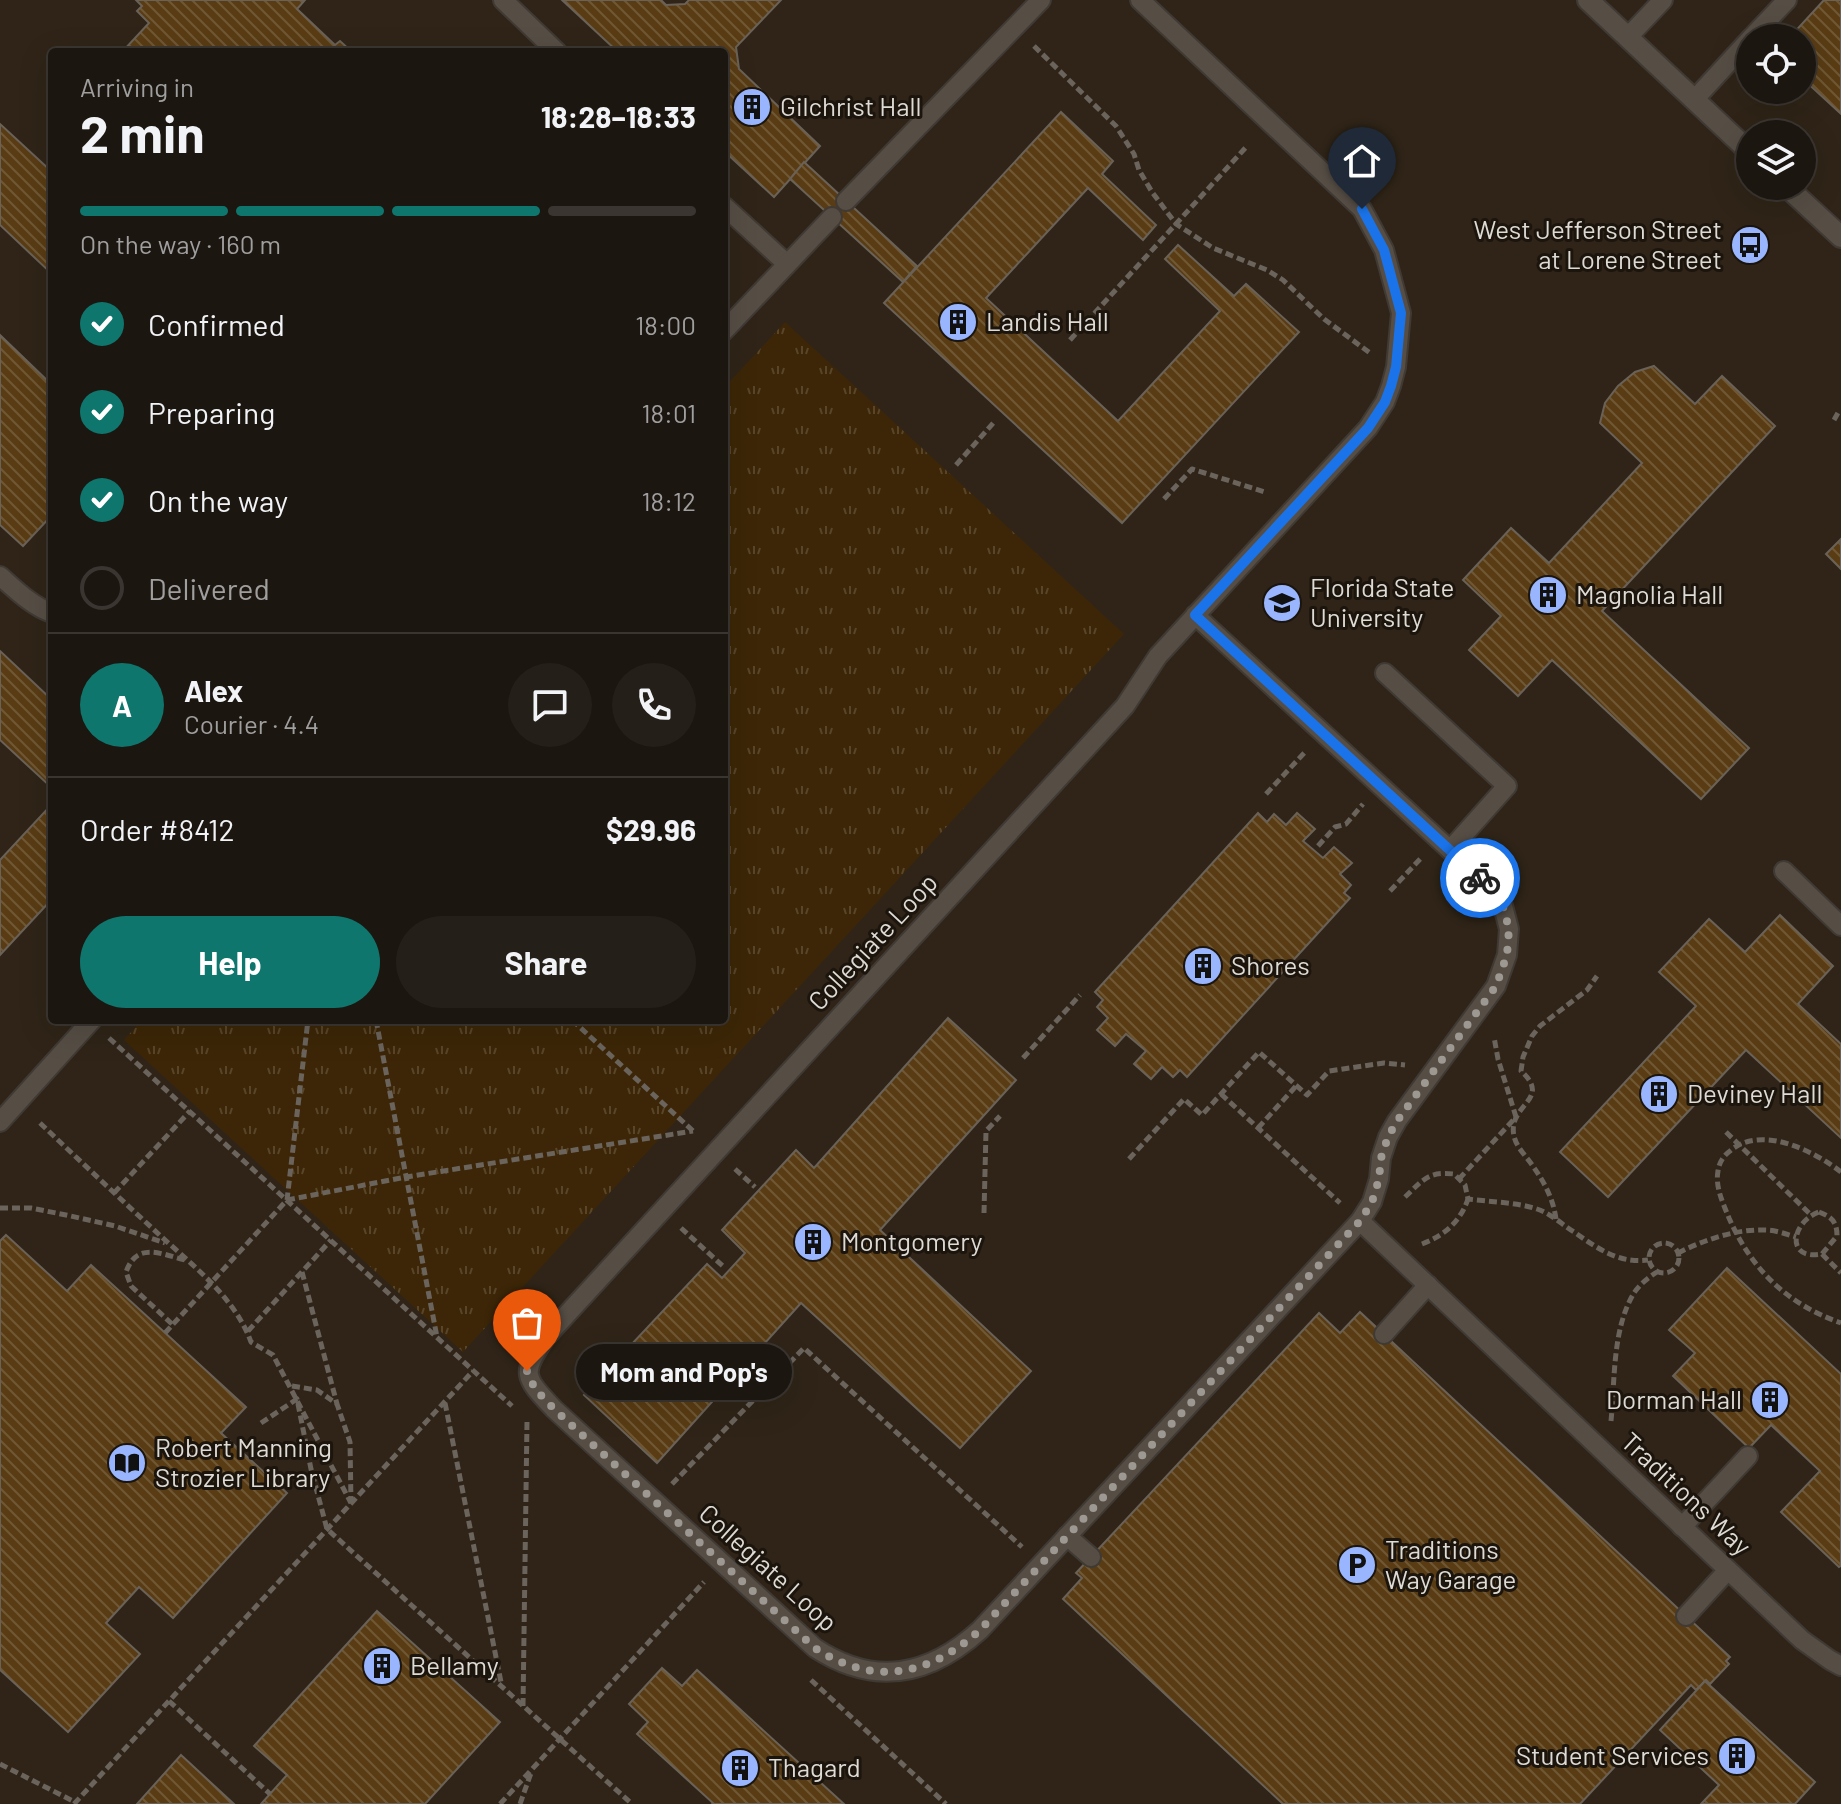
<!DOCTYPE html>
<meta charset="utf-8">
<style>
body{margin:0;font-family:Barlow,sans-serif;background:#251f19;color:#f1f3f6;height:100vh;display:flex;flex-direction:column;font-size:30px;white-space:nowrap}
*{box-sizing:border-box;margin:0}
p{font-size:26px;color:#a09f9f}
.icon{flex:none;width:44px;height:44px;fill:none;stroke:currentColor;stroke-width:2;stroke-linecap:round;stroke-linejoin:round}
.map{position:relative;flex:1;overflow:hidden}
.panel{position:absolute;left:48px;top:48px;width:680px;height:976px;display:flex;flex-direction:column;background:#1c1610;border-radius:8px;box-shadow:0 8px 32px #0002,0 0 0 2px #3a3530}
.panel>*{flex:none}
.controls{position:absolute;left:1736px;top:24px;display:grid;gap:16px}
.controls a{display:grid;place-items:center;width:80px;height:80px;border-radius:50%;background:#1c1610;box-shadow:0 8px 32px #0002,0 0 0 2px #3a3530;font-size:40px}
.pin{position:absolute;display:grid;place-items:center;width:68px;height:68px;color:#fff;margin:-82px -34px;border-radius:50% 50% 50% 0;rotate:-45deg;box-shadow:0 0 8px #0007}
.pin .icon{rotate:45deg}
.courier{position:absolute;display:grid;place-items:center;width:80px;height:80px;margin:-40px;border:6px solid #1a73e8;border-radius:50%;background:#fff;color:#222;box-shadow:0 2px 10px #0007}
.bubble{position:absolute;height:56px;border-radius:28px;background:#1c1610;box-shadow:0 8px 32px #0002,0 0 0 2px #3a3530;font-size:26px;font-weight:700;line-height:56px;text-align:center}
.overview em{font-style:normal;font-weight:700}
.overview div{display:flex;flex-direction:column-reverse}
.overview{display:flex;align-items:center;justify-content:space-between;height:136px;padding:0 32px}
h1{font-size:52px;font-weight:700;line-height:60px}
.bar{display:grid;grid-template-columns:repeat(4,1fr);gap:12px 8px;align-content:center;height:96px;padding:0 32px}
.bar i{height:10px;border-radius:6px;background:#3a3530}
.bar .on{background:#0f766e}
.bar p{grid-column:span 4}
.line{display:flex;align-items:center;gap:20px;padding:0 32px;border-top:2px solid #3a3530}
.line div{flex:1}
.round{display:grid;place-items:center;flex:none;width:84px;height:84px;border-radius:42px;background:#251f19}
ol{padding:0 32px;list-style:none}
li{display:flex;align-items:center;gap:24px;height:88px}
li p{margin-inline-start:auto}
li .icon{padding:8px;border-radius:50%;background:#0f766e;color:#fff;stroke-width:4}
li:last-child{color:#a09f9f}
li i{width:44px;height:44px;border:4px solid #3a3530;border-radius:50%}
.primary-button{display:flex;gap:16px;margin-top:auto;padding:16px 32px}
.primary-button a{flex:1;height:92px;border-radius:48px;background:#0f766e;color:#fff;font-size:32px;font-weight:700;line-height:92px;text-align:center}
.primary-button a+a{background:#251f19;color:#f1f3f6}
.map>svg:first-child{display:block}
.built{fill:#2f2417;fill-rule:evenodd}
.grass{fill:url(#grass-tufts)}
.building{fill:url(#building-back-hatch);stroke:#6a6258;stroke-width:2}
.lines{fill:none;stroke-linecap:round;stroke-linejoin:round}
.service-casing{stroke:#403a35;stroke-width:22}
.tertiary-casing{stroke:#403a35;stroke-width:24}
.path{stroke:#6a645d;stroke-width:5;stroke-dasharray:8 4;stroke-linecap:butt}
.service{stroke:#564e45;stroke-width:18}
.tertiary{stroke:#564e45;stroke-width:20}
.done{stroke:#9d9892;stroke-width:8;stroke-dasharray:0 14.4}
.route{stroke:#1a73e8;stroke-width:10}
.labels{text-anchor:middle;stroke-width:6;stroke-linejoin:round;paint-order:stroke}
.poi-label{font-size:26px;fill:#dedad4;stroke:#1c150d;text-anchor:start}
.street-label{font-size:26px;fill:#dedad4;stroke:#1c150d}
</style>
<div class="map">
<svg width="1841" height="1804" viewBox="0 0 1841 1804">
<defs>
<pattern id="grass-tufts" width="24" height="20" patternUnits="userSpaceOnUse" patternTransform="scale(2)"><rect width="24" height="20" fill="#3c2607"/><path d="M3 7l-1-3M5 7V3M7 7l1-3M15 17l-1-3M17 17v-4M19 17l1-3" fill="none" stroke="#58452a"/></pattern>
<pattern id="building-back-hatch" width="6" height="6" patternUnits="userSpaceOnUse" patternTransform="scale(2)"><rect width="6" height="6" fill="#593c14"/><path d="M-1 5l2 2M0 0l6 6M5-1l2 2" fill="none" stroke="#705835"/></pattern>
</defs>
<rect width="100%" height="100%" fill="#251e16"/>
<!-- built -->
<path class="built" d="M0,0H1841V1804H0ZM1750,38H1802V90H1750ZM52,52H724V1020H52ZM1750,134H1802V186H1750Z"/>
<!-- grass -->
<polygon class="grass" points="785,322 1124,634 463,1352 124,1040 142,1020 724,1020 724,388"/>
<!-- building -->
<g class="building">
<polygon points="136,0 305,0 297,9 335,45 340,41 352,52 122,52 149,23 137,11 142,6"/>
<polygon points="562,0 661,0 666,5 685,4 689,0 781,0 736,47 739,69 820,146 774,197 724,151 724,52 618,52"/>
<polygon points="1824,0 1841,0 1841,114 1802,78 1802,38 1789,38"/>
<polygon points="1061,112 1113,161 1102,174 1156,225 1143,240 1088,188 986,298 1118,421 1220,311 1165,259 1178,245 1234,296 1246,284 1299,332 1122,523 884,303"/>
<polygon points="0,124 52,172 52,274 0,225"/>
<polygon points="804,162 917,266 903,282 790,179"/>
<polygon points="0,335 52,385 52,515 23,546 0,525"/>
<polygon points="1654,366 1695,404 1722,376 1775,426 1602,611 1749,748 1701,799 1552,660 1518,696 1469,650 1501,616 1463,580 1511,528 1549,563 1642,463 1600,423 1605,403 1618,386 1635,372"/>
<polygon points="1841,539 1841,569 1826,554"/>
<polygon points="0,651 52,700 52,788 0,740"/>
<polygon points="52,804 52,899 0,955 0,860"/>
<polygon points="1258,813 1267,822 1274,814 1286,825 1297,813 1315,829 1303,841 1323,858 1334,847 1352,863 1340,874 1351,885 1344,893 1350,898 1187,1077 1180,1070 1173,1077 1162,1067 1151,1079 1134,1064 1146,1051 1126,1034 1115,1046 1097,1030 1108,1018 1097,1007 1103,1000 1095,992"/>
<polygon points="1780,915 1833,966 1798,1004 1841,1044 1841,1138 1746,1050 1608,1197 1560,1152 1696,1006 1659,972 1709,919 1745,952"/>
<polygon points="948,1018 1016,1080 880,1230 1031,1371 960,1448 801,1303 657,1463 584,1395 707,1264 722,1278 745,1253 722,1230 796,1150 814,1168"/>
<polygon points="6,1235 67,1291 91,1265 246,1407 221,1433 287,1493 173,1618 139,1587 106,1623 140,1654 68,1732 0,1670 0,1241"/>
<polygon points="1727,1268 1841,1374 1841,1566 1839,1567 1781,1512 1820,1471 1771,1425 1749,1448 1673,1376 1695,1353 1669,1330"/>
<polygon points="1360,1312 1730,1657 1726,1661 1729,1664 1710,1684 1706,1680 1696,1690 1691,1685 1580,1804 1283,1804 1063,1599 1082,1578 1076,1573 1319,1313 1340,1333"/>
<polygon points="377,1611 500,1722 425,1804 261,1804 287,1775 254,1746"/>
<polygon points="662,1668 682,1686 697,1670 844,1804 712,1804 713,1803 637,1734 648,1722 629,1704"/>
<polygon points="1705,1681 1815,1782 1795,1804 1701,1804 1719,1785 1660,1730"/>
<polygon points="181,1755 234,1804 137,1804"/>
</g>
<g class="lines">
<defs>
<g id="service">
<polyline points="503,0 557,52"/>
<path d="M1140,0L1362,209L1384,250L1401,313L1396,367L1391,386L1385,402L1368,428L1158,656L1125,706L546,1337C520,1374 524,1377 554,1409L815,1648C875,1687 929,1676 980,1630L1360,1221L1372,1202L1379,1179L1381,1158L1388,1137L1397,1121L1496,986L1507,955L1509,929L1503,906L1487,884L1195,615"/>
<polyline points="1628,37 1663,0"/>
<polyline points="1751,38 1787,0"/>
<polyline points="1694,100 1750,39"/>
<polyline points="846,201 1041,0"/>
<polyline points="724,206 786,263"/>
<polyline points="724,331 832,217"/>
<path d="M0,576C16,590 32,606 52,613"/>
<polyline points="1385,673 1507,786 1450,850"/>
<polyline points="1784,871 1841,926"/>
<polyline points="0,1122 92,1020"/>
<polyline points="1360,1221 1802,1640 1830,1660 1841,1666"/>
<polyline points="1384,1334 1428,1285"/>
<polyline points="1682,1527 1748,1456"/>
<polyline points="1067,1536 1091,1557"/>
<polyline points="1686,1616 1728,1570"/>
</g>
<g id="tertiary">
<polyline points="1588,0 1750,152"/>
<polyline points="1786,186 1841,237"/>
</g>
</defs>
<!-- service casing -->
<use href="#service" class="service-casing"/>
<!-- tertiary casing -->
<use href="#tertiary" class="tertiary-casing"/>
<!-- path -->
<g class="path">
<polyline points="1034,46 1116,126 1134,154 1139,170 1152,192 1176,224 1213,248 1267,270 1283,280 1324,319 1370,353"/>
<polyline points="1070,340 1248,145"/>
<polyline points="1834,420 1839,411"/>
<polyline points="956,465 995,421"/>
<polyline points="1164,499 1192,469 1265,492"/>
<polyline points="1266,794 1306,751"/>
<polyline points="1318,846 1335,827 1346,824 1363,804"/>
<polyline points="1390,891 1422,857"/>
<polyline points="376,1020 437,1337"/>
<polyline points="572,1020 693,1131"/>
<polyline points="109,1038 512,1406"/>
<polyline points="1023,1058 1080,995"/>
<polyline points="1221,1094 1340,1203"/>
<path d="M40,1123C77,1158 114,1193 152,1228C188,1262 234,1295 251,1342L273,1355L351,1503"/>
<polyline points="1258,1128 1297,1085"/>
<polyline points="1726,1132 1811,1215"/>
<polyline points="1129,1159 1184,1099 1202,1115 1259,1052 1307,1095 1329,1071 1384,1063 1405,1065"/>
<polyline points="735,1169 755,1187"/>
<path d="M1841,1172C1814,1151 1761,1124 1730,1151C1723,1156 1719,1163 1718,1171C1715,1187 1723,1203 1729,1218C1752,1270 1787,1304 1841,1323"/>
<polyline points="1459,1179 1516,1117 1498,1059 1494,1037"/>
<polyline points="114,1193 190,1111"/>
<path d="M1405,1197C1423,1180 1428,1171 1454,1174L1465,1185L1468,1199C1490,1202 1516,1202 1537,1209C1552,1214 1561,1224 1574,1232C1597,1248 1619,1264 1648,1260"/>
<polyline points="287,1200 406,1177 693,1131"/>
<polyline points="0,1208 31,1208 66,1215 115,1226 165,1243"/>
<path d="M1819,1212C1832,1217 1837,1222 1837,1236L1822,1254C1785,1261 1791,1222 1819,1212Z"/>
<polyline points="984,1213 986,1131 1000,1116"/>
<path d="M1556,1219C1553,1197 1543,1180 1530,1162C1524,1154 1516,1146 1514,1136C1507,1104 1553,1100 1521,1071L1523,1057L1532,1036L1540,1026L1587,990L1597,976"/>
<polyline points="681,1228 725,1268"/>
<circle cx="1664" cy="1258" r="15"/>
<path d="M1422,1244C1445,1235 1460,1222 1468,1199"/>
<path d="M1678,1253C1704,1240 1735,1229 1765,1230C1775,1230 1786,1234 1796,1237"/>
<polyline points="1822,1254 1841,1273"/>
<polyline points="302,1272 337,1404"/>
<path d="M172,1324L131,1286L126,1272C137,1241 161,1254 185,1260"/>
<polyline points="248,1331 331,1240"/>
<polyline points="165,1333 287,1200 308,1020"/>
<polyline points="292,1386 317,1390 337,1404 350,1442 351,1502"/>
<polyline points="445,1403 502,1687"/>
<path d="M1611,1421C1615,1381 1612,1329 1634,1293C1640,1284 1649,1277 1657,1272"/>
<polyline points="261,1423 297,1399 311,1469 327,1529 632,1804"/>
<polyline points="672,1484 804,1348 1022,1547"/>
<polyline points="811,1680 946,1804"/>
<polyline points="169,1701 270,1794"/>
<polyline points="523,1706 527,1421"/>
<polyline points="0,1764 75,1802"/>
<polyline points="74,1804 473,1371"/>
<polyline points="500,1804 704,1582"/>
<polyline points="520,1804 531,1773"/>
</g>
<!-- service -->
<use href="#service" class="service"/>
<!-- tertiary -->
<use href="#tertiary" class="tertiary"/>
</g>
<g class="lines">
<!-- done -->
<path class="done" d="M527,1371L535,1389L554,1409L815,1648C874,1687 929,1676 980,1630L1360,1221L1372,1202L1379,1179L1381,1158L1388,1137L1397,1121L1496,986L1507,955L1509,929L1503,906L1480,878"/>
<!-- route -->
<polyline class="route" points="1362,209 1384,250 1401,313 1396,367 1391,386 1385,402 1368,428 1195,615 1480,878"/>
</g>
<!-- icons -->
<defs>
<symbol id="building-disc" viewBox="-11 -11 22 22"><circle r="9.5" fill="#99b5fd" stroke="#1c150d"/><path d="M-4-6H4V6H1V3H-1V6H-4ZM-2.5-4.3h1.7v1.8h-1.7ZM.8-4.3h1.7v1.8H.8ZM-2.5-1h1.7V.8h-1.7ZM.8-1h1.7V.8H.8Z" fill="#111"/></symbol>
<symbol id="bus-disc" viewBox="-11 -11 22 22"><circle r="9.5" fill="#99b5fd" stroke="#1c150d"/><path d="M-5-6H5V4H4V6H2V4H-2V6H-4V4H-5ZM-3.5-4V0h7V-4ZM-3.5 1.2v1.5H-2V1.2ZM2 1.2v1.5H3.5V1.2Z" fill="#111"/></symbol>
<symbol id="university-disc" viewBox="-11 -11 22 22"><circle r="9.5" fill="#99b5fd" stroke="#1c150d"/><path d="M0-5L7-2L0 1L-7-2ZM-4 1L0 2.5L4 1V4Q0 6-4 4Z" fill="#111"/></symbol>
<symbol id="library-disc" viewBox="-11 -11 22 22"><circle r="9.5" fill="#99b5fd" stroke="#1c150d"/><path d="M-6-4Q-3-5.5-.7-3.5V5Q-3 3-6 4ZM6-4Q3-5.5 .7-3.5V5Q3 3 6 4Z" fill="#111"/></symbol>
<symbol id="parking-disc" viewBox="-11 -11 22 22"><circle r="9.5" fill="#99b5fd" stroke="#1c150d"/><path d="M-3.5-5.5H1a3.5 3.5 0 0 1 0 7H-1V5.5H-3.5ZM-1-3.4V-.6H.8a1.4 1.4 0 0 0 0-2.8Z" fill="#111"/></symbol>
</defs>
<g fill-rule="evenodd">
<use href="#building-disc" x="730" y="85" width="44" height="44"/>
<use href="#bus-disc" x="1728" y="223" width="44" height="44"/>
<use href="#building-disc" x="936" y="300" width="44" height="44"/>
<use href="#building-disc" x="1526" y="573" width="44" height="44"/>
<use href="#university-disc" x="1260" y="581" width="44" height="44"/>
<use href="#building-disc" x="1181" y="944" width="44" height="44"/>
<use href="#building-disc" x="1637" y="1072" width="44" height="44"/>
<use href="#building-disc" x="791" y="1220" width="44" height="44"/>
<use href="#building-disc" x="1748" y="1378" width="44" height="44"/>
<use href="#library-disc" x="105" y="1441" width="44" height="44"/>
<use href="#parking-disc" x="1335" y="1543" width="44" height="44"/>
<use href="#building-disc" x="360" y="1644" width="44" height="44"/>
<use href="#building-disc" x="1715" y="1734" width="44" height="44"/>
<use href="#building-disc" x="718" y="1746" width="44" height="44"/>
</g>
<g class="labels">
<!-- poi labels -->
<g class="poi-label">
<text x="780" y="116">Gilchrist Hall</text>
<text x="1722" y="239" text-anchor="end">West Jefferson Street<tspan x="1722" dy="30">at Lorene Street</tspan></text>
<text x="986" y="331">Landis Hall</text>
<text x="1310" y="597">Florida State<tspan x="1310" dy="30">University</tspan></text>
<text x="1576" y="604">Magnolia Hall</text>
<text x="1231" y="975">Shores</text>
<text x="1687" y="1103">Deviney Hall</text>
<text x="841" y="1251">Montgomery</text>
<text x="1742" y="1409" text-anchor="end">Dorman Hall</text>
<text x="155" y="1457">Robert Manning<tspan x="155" dy="30">Strozier Library</tspan></text>
<text x="1385" y="1559">Traditions<tspan x="1385" dy="30">Way Garage</tspan></text>
<text x="410" y="1675">Bellamy</text>
<text x="1709" y="1765" text-anchor="end">Student Services</text>
<text x="768" y="1777">Thagard</text>
</g>
<!-- street labels -->
<g class="street-label">
<text transform="translate(873 942) rotate(-47)" y="9">Collegiate Loop</text>
<text transform="translate(1686 1494) rotate(43)" y="9">Traditions Way</text>
<text transform="translate(768 1568) rotate(42)" y="9">Collegiate Loop</text>
</g>
</g>
</svg>
<div class="controls">
<a><svg class="icon" aria-label="locate" viewBox="0 0 24 24"><circle cx="12" cy="12" r="6"/><path d="M12 2v4M12 18v4M2 12h4M18 12h4"/></svg></a>
<a><svg class="icon" aria-label="layers" viewBox="0 0 24 24"><path d="M12 4l9 5-9 5-9-5zM3 14l9 5 9-5"/></svg></a>
</div>
<div class="pin" style="left:527px;top:1371px;background:#ea580c"><svg class="icon" aria-label="bag" viewBox="0 0 24 24"><path d="M5 8h14l-1 12H6zM9 8a3 3 0 0 1 6 0"/></svg></div>
<div class="pin" style="left:1362px;top:209px;background:#1f2937"><svg class="icon" aria-label="home" viewBox="0 0 24 24"><path d="M3 11l9-7 9 7M6 9v11h12V9"/></svg></div>
<div class="courier" style="left:1480px;top:878px"><svg class="icon" aria-label="bike" viewBox="0 0 24 24"><circle cx="6" cy="16" r="4"/><circle cx="18" cy="16" r="4"/><path d="M6 16l4-8h5l3 8M10 8l3 8H6M13 5h3"/></svg></div>
<div class="bubble" style="left:576px;top:1344px;width:216px">Mom and Pop's</div>
<section class="panel">
<div class="overview"><div><h1>2 min</h1><p>Arriving in</p></div><em>18:28–18:33</em></div>
<div class="bar"><i class="on"></i><i class="on"></i><i class="on"></i><i></i><p>On the way · 160 m</p></div>
<ol>
<li><svg class="icon" aria-label="check" viewBox="0 0 24 24"><path d="M5 12l5 5 9-10"/></svg>Confirmed<p>18:00</p></li>
<li><svg class="icon" aria-label="check" viewBox="0 0 24 24"><path d="M5 12l5 5 9-10"/></svg>Preparing<p>18:01</p></li>
<li><svg class="icon" aria-label="check" viewBox="0 0 24 24"><path d="M5 12l5 5 9-10"/></svg>On the way<p>18:12</p></li>
<li><i></i>Delivered</li>
</ol>
<div class="line" style="height:144px"><b class="round" style="background:#0f766e;color:#fff">A</b><div><b>Alex</b><p>Courier · 4.4</p></div><a class="round"><svg class="icon" aria-label="chat" viewBox="0 0 24 24"><path d="M4 5h16v11H9l-5 4z"/></svg></a><a class="round"><svg class="icon" aria-label="phone" viewBox="0 0 24 24"><path d="M5 4h4l2 5-3 2q2 4 5 5l2-3 5 2v4C11 20 4 13 5 4z"/></svg></a></div>
<div class="line" style="height:104px"><div>Order #8412</div><b>$29.96</b></div>
<div class="primary-button"><a>Help</a><a>Share</a></div>
</section>
</div>
